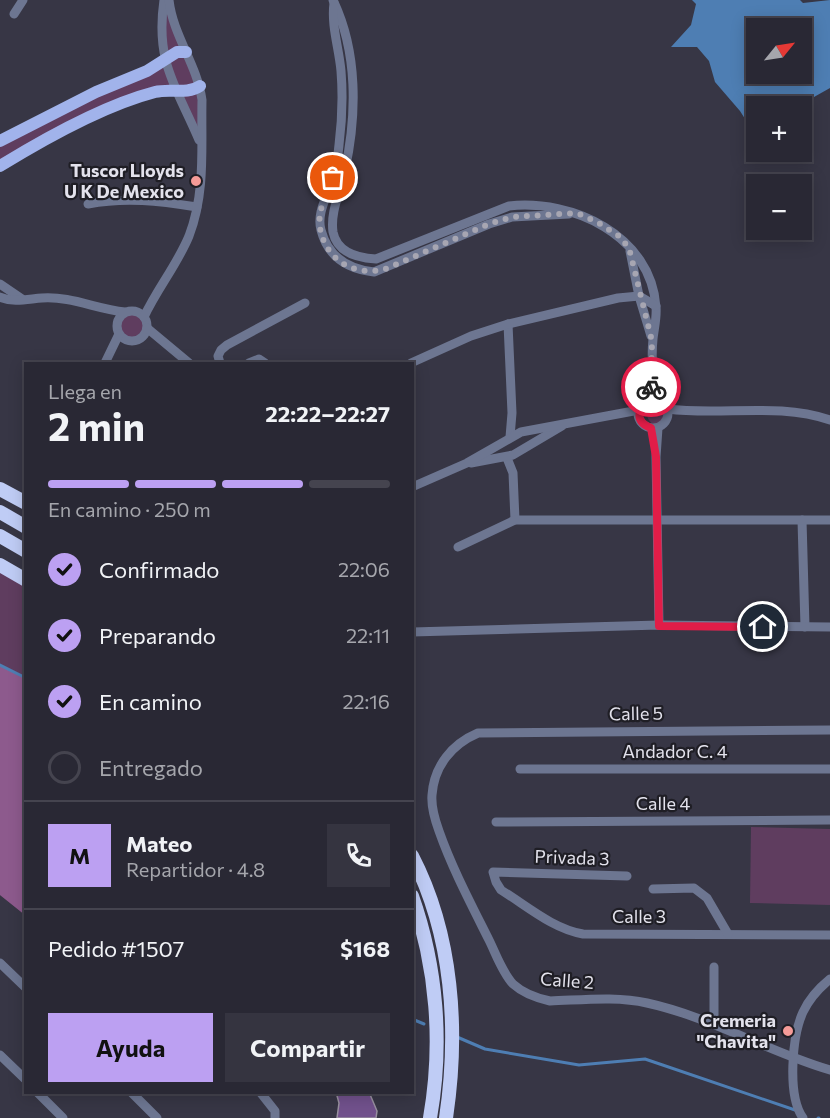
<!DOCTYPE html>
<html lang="es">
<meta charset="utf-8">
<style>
body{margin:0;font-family:Commissioner,sans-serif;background:#353440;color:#f1f3f6;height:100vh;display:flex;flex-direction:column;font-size:22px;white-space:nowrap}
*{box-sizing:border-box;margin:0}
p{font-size:20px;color:#a5a6ac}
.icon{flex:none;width:33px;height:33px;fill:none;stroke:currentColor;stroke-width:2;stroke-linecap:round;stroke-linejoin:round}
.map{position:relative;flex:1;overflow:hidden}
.details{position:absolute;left:24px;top:362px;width:390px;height:732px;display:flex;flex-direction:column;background:#292834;border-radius:0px;box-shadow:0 3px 15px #0003,0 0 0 2px #45444f}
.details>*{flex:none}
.needle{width:39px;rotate:60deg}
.fabs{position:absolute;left:746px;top:18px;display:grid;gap:12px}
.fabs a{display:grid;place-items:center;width:66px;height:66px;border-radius:0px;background:#292834;box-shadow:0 3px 15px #0003,0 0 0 2px #45444f;font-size:30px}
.pin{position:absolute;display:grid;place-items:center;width:51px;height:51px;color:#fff;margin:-26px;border:3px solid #fff;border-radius:50%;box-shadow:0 2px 6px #0007}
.courier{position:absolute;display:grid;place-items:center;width:60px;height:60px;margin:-30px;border:4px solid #e11d48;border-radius:50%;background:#fff;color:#222;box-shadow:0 2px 8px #0007}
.headline em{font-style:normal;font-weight:700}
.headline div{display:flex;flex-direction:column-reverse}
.headline{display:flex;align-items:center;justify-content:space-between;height:102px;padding:0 24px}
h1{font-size:39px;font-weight:700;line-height:45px}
.bar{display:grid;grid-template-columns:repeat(4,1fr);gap:9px 6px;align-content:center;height:72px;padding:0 24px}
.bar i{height:8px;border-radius:4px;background:#45444f}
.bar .active{background:#bca0f2}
.bar p{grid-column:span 4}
.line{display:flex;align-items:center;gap:15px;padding:0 24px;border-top:2px solid #45444f}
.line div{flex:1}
.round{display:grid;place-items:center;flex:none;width:63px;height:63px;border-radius:0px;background:#353440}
ol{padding:0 24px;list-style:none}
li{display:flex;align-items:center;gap:18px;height:66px}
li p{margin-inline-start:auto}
li .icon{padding:6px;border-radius:50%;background:#bca0f2;color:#111;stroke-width:4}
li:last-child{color:#a5a6ac}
li i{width:33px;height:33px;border:3px solid #45444f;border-radius:50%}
.button{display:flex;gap:12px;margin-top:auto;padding:12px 24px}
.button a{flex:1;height:69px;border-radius:0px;background:#bca0f2;color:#111;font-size:24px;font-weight:700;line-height:69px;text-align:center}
.button a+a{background:#353440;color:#f1f3f6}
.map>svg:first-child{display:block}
.green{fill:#5f3d5f}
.forest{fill:#8d5a8d}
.water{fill:#4e7eb3;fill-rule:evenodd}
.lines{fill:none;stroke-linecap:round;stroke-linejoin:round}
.stream{stroke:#4e7eb3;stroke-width:3}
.building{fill:#71518c;stroke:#9890a0;stroke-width:1.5}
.minor{stroke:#6d7691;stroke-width:9}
.major{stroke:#a1b3eb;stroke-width:12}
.highway{stroke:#bfccf5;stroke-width:14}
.done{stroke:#a7a6b2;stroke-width:6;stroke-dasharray:0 10.8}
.route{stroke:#e11d48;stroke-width:8}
.poi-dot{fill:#f59b98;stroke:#1f1e25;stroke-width:2}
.labels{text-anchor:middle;stroke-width:4.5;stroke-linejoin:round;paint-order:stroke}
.poi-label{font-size:18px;font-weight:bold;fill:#e3e2ec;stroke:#1f1e25;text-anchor:end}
.street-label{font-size:18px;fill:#e3e2ec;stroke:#1f1e25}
</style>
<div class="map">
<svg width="830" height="1118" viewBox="0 0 830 1118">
<rect width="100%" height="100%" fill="#373645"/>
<!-- green -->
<g class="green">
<polygon points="164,0 196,73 201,145 175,90 156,92 0,163 0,142 163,60"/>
<circle cx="132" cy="326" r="15"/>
<circle cx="658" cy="414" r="11"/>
<polygon points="0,565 25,580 25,915 0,895"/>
<polygon points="751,827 830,829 830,905 750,903"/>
</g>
<!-- forest -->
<polygon class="forest" points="0,665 25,678 25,915 0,895"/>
<!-- water -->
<path class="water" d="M692,0H800L803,3L830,0V88L798,106H756V132L754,133L740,111L715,82L709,61L697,47H671L691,25L696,4ZM756,28H801V74H756Z"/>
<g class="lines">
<!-- stream -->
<g class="stream">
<polyline points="0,665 26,678"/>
<polyline points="412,1019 424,1024"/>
<polyline points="457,1037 485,1049 579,1065 645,1059 795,1110"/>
<polyline points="818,1118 819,1118"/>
</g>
</g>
<!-- building -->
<polygon class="building" points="336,1092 369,1092 377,1111 376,1118 337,1118 339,1103"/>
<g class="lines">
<!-- minor -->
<g class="minor">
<path d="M164,0C155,62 176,86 199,140"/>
<path d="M333,0C358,52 357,115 345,170C341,191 330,211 333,232C337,253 359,258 376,259L509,206C572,199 651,235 656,307C657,318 654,329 653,339C651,359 653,380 658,399"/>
<path d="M334,3C331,26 339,48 341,71C343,96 342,121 339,145C338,156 336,167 333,177C329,194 316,212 321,230C328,257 347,269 374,272L489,224L512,217L569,214"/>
<polyline points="14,14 23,0"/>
<path d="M88,204C126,197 159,201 197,207"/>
<polyline points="630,251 639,296 651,336"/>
<polyline points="0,284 22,299"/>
<path d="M0,297C13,303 28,299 42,298C71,296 96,309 125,312"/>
<circle cx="132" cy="326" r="15"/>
<path d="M144,317C157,289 177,265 189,236C206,192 201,146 202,100C197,64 173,36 169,0"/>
<polyline points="508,324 512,413 510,437"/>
<polyline points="147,328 189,363"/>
<polyline points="105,363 119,334"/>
<polyline points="220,363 218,356 221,350 227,345 305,303"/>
<polyline points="249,363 259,359 265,363"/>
<polyline points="411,363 471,336 508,324 618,298 639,296 656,306"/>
<circle cx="653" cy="413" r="15"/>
<path d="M668,409C721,416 778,402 830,420"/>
<polyline points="658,428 656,457 659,625"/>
<polyline points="507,458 513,473 515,520"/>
<polyline points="471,463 513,455 562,426"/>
<polyline points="412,487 467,463 521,432 639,410"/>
<polyline points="802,520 805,627"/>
<polyline points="458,547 515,520 830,520"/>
<polyline points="412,632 659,625 830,627"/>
<path d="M830,730L478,733C452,744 434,766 432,795C431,807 435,820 439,831C452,868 471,904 489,940C496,954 502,972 513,984C524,994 536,998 550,1001C582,1000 617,996 647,1003C711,1017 768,1052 830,1070"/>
<polyline points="520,769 830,769"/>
<polyline points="496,822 830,820"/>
<path d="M627,876L493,872L496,882L501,890C527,906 553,929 583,934L830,935"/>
<polyline points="653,889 694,888 707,898 728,934"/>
<polyline points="0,963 26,988"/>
<polyline points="714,967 714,1024"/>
<polyline points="0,1055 26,1080"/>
<polyline points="37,1092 63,1118"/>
<polyline points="131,1092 157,1118"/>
<polyline points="260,1092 275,1111 275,1118"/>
<path d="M803,1118C787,1096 792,1036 803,1012C809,999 819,988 830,979"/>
</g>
<!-- major -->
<g class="major">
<polyline points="0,141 96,92 147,71 177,52 186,52"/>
<path d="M0,166C44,139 105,105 155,92C171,88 186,95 200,86"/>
</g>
<!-- highway -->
<g class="highway">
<polyline points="0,489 26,503"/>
<polyline points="0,512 26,527"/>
<polyline points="0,536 26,551"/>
<polyline points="0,565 26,580"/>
<path d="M412,856C453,935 459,1031 446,1118"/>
<path d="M412,896C437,967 443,1044 430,1118"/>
</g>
</g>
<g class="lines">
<!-- done -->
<path class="done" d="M333,178C327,193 317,211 320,228C326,262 357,278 388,268L489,224L512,217L577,213L597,222L619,236L629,248L652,341L651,387"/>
<!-- route -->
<path class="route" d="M651,387C647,401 627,419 651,428L656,457L659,626L763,627"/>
</g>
<!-- markers -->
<g class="poi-dot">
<circle cx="196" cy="181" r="6"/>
<circle cx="788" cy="1031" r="6"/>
</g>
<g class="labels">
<!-- poi labels -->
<g class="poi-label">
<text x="184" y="177">Tuscor Lloyds<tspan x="184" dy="21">U K De Mexico</tspan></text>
<text x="776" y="1027">Cremeria<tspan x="776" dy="21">"Chavita"</tspan></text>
</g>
<!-- street labels -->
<g class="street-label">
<text transform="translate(636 714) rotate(-1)" y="6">Calle 5</text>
<text x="675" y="758">Andador C. 4</text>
<text x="663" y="810">Calle 4</text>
<text transform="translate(572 858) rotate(2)" y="6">Privada 3</text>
<text x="639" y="923">Calle 3</text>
<text transform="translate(567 981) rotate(4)" y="6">Calle 2</text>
</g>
</g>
</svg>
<div class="fabs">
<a><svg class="needle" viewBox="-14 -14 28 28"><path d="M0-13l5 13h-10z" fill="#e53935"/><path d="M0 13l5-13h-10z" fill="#a5a6ac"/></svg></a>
<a>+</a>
<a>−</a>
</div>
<div class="pin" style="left:333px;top:178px;background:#ea580c"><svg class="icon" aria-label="bag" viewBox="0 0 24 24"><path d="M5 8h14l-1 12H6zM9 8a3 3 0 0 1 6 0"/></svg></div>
<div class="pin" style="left:763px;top:627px;background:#1f2937"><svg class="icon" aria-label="home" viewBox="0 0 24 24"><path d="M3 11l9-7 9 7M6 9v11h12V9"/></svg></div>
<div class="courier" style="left:651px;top:387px"><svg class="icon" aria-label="bike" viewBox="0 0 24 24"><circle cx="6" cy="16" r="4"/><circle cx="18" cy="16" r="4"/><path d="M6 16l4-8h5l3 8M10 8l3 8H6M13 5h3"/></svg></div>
<section class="details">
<div class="headline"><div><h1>2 min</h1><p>Llega en</p></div><em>22:22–22:27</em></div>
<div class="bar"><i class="active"></i><i class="active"></i><i class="active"></i><i></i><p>En camino · 250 m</p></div>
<ol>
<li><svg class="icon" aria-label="check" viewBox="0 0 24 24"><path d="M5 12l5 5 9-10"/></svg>Confirmado<p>22:06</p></li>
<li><svg class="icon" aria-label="check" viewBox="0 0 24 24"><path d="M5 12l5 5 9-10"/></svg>Preparando<p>22:11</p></li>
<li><svg class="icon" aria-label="check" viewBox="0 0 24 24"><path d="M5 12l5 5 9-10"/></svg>En camino<p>22:16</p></li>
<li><i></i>Entregado</li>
</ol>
<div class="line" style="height:108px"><b class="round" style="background:#bca0f2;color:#111">M</b><div><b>Mateo</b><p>Repartidor · 4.8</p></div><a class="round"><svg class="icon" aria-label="phone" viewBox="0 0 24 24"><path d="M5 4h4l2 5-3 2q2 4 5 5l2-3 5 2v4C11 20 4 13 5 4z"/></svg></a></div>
<div class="line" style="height:78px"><div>Pedido #1507</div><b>$168</b></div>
<div class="button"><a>Ayuda</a><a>Compartir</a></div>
</section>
</div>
